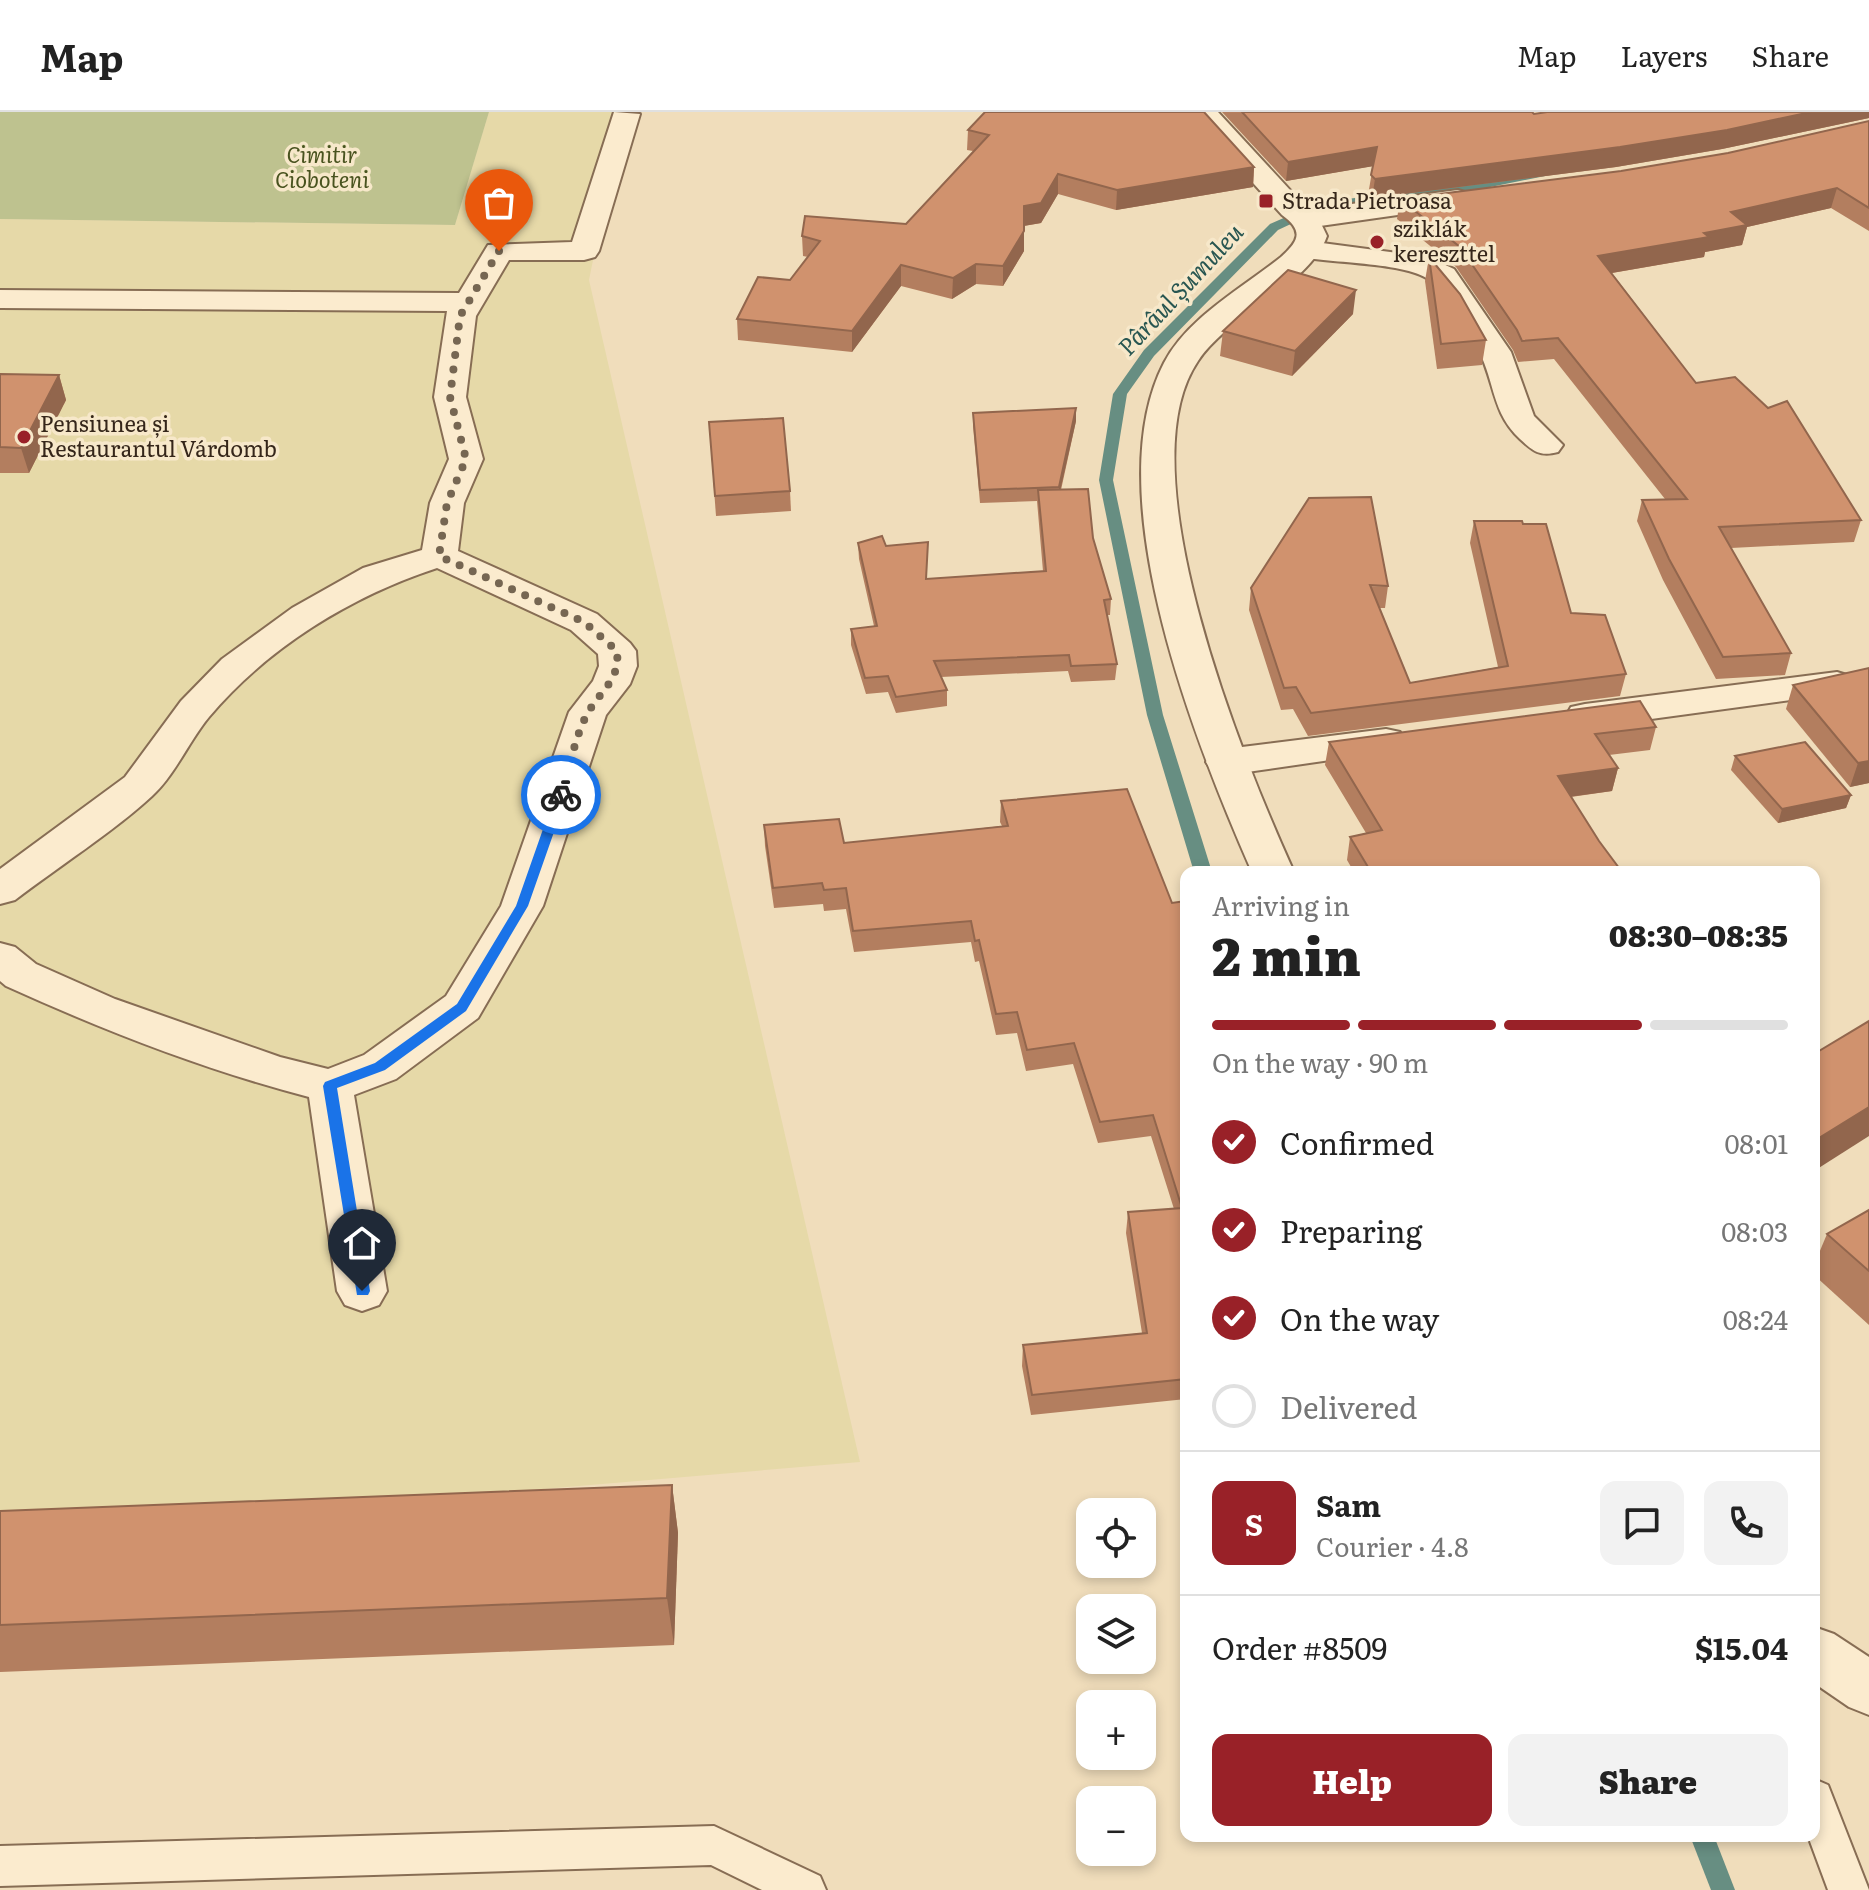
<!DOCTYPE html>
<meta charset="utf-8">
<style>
body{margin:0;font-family:Literata,serif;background:#f2f2f2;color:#222;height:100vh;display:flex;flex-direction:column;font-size:30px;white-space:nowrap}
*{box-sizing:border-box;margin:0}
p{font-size:26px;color:#767676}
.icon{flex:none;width:44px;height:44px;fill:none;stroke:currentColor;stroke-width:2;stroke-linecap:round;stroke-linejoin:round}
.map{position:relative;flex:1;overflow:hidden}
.drawer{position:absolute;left:1180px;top:754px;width:640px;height:976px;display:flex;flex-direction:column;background:#fff;border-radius:16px;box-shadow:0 4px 12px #0003}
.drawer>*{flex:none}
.buttons{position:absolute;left:1076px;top:1386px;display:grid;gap:16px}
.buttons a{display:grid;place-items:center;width:80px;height:80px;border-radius:16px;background:#fff;box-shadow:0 4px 12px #0003;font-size:40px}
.pin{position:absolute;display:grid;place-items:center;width:68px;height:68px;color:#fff;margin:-82px -34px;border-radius:50% 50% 50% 0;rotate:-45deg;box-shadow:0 0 8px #0007}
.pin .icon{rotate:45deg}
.courier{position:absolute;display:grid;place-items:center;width:80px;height:80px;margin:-40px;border:6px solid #1a73e8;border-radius:50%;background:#fff;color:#222;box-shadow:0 2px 10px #0007}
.head em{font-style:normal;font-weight:800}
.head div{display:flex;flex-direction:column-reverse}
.head{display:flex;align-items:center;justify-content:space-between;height:136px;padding:0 32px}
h1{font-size:52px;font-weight:800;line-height:60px}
.bar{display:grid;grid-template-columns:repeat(4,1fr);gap:12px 8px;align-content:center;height:96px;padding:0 32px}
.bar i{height:10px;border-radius:6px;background:#e0e0e0}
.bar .on{background:#992128}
.bar p{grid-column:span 4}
.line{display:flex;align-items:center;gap:20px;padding:0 32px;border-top:2px solid #e0e0e0}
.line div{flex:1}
.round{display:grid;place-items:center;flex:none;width:84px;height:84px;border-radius:16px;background:#f2f2f2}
ol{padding:0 32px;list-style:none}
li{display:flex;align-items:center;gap:24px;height:88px}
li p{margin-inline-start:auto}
li .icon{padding:8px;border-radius:50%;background:#992128;color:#fff;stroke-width:4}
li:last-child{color:#767676}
li i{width:44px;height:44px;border:4px solid #e0e0e0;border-radius:50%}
.primary-button{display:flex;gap:16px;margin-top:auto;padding:16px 32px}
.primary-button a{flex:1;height:92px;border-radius:16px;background:#992128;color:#fff;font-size:32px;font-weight:800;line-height:92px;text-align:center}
.primary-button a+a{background:#f2f2f2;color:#222}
header{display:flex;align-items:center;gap:48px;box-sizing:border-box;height:112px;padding:0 40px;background:#fff;border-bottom:2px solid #e0e0e0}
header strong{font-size:38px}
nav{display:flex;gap:44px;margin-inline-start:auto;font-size:28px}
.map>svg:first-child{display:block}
.farmland{fill:#e6d9a8}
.cemetery{fill:#bec28f}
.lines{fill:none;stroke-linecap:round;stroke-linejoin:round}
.stream{fill:#678e82;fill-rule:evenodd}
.service-casing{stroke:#876d54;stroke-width:4}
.minor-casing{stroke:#876d54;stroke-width:4}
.tertiary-casing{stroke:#876d54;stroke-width:4}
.service{fill:#fbebce;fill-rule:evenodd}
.minor{fill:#fbebce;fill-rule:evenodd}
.tertiary{fill:#fbebce;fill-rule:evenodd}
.wall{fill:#b37e5f}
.shaded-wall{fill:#92664d}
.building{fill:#d0926e;stroke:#92664d;stroke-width:2}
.route{fill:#1a73e8}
.done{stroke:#766652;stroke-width:8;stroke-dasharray:0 14.4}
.poi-dot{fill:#992128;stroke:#f7e8ca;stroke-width:3}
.labels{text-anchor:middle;stroke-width:7;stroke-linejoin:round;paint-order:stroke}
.far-park-label{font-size:22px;font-style:italic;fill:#49531f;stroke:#f7e8ca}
.far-poi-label{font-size:22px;fill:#35261a;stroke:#f7e8ca;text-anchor:start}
.far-water-label{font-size:24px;font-style:italic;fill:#285651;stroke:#f7e8ca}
</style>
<header>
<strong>Map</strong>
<nav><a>Map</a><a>Layers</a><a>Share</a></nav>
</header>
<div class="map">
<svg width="1869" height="1778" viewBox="0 0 1869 1778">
<rect width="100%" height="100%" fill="#f0ddbb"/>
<!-- farmland -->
<polygon class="farmland" points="489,0 623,0 589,168 860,1350 0,1423 0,107 455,113"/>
<!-- cemetery -->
<polygon class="cemetery" points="0,0 489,0 455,113 0,107"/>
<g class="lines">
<!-- stream -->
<g class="stream">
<polygon points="1551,56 1555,58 1555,62 1451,83 1323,97 1278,118 1154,244 1127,282 1113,368 1163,603 1212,760 1194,760 1147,603 1099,368 1113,282 1144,238 1270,112 1320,90 1451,75"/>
<polygon points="1690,1724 1714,1724 1735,1778 1711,1778"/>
</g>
<defs>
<g id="service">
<polygon points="1814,1667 1828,1673 1869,1778 1828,1778 1808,1724 1814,1724"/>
<polygon points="714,1714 820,1764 826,1778 762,1778 711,1753 0,1774 0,1734"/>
</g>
<g id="minor">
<path d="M614,0L640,2L599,139L595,145L584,148H509L476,204L466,285L483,347L464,391L458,439L597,502L630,531L636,539L637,554L630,572L606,603L543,794L478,906L396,967L354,983L387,1179L379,1193L362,1199L345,1193L337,1179L309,985C205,958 103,918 6,874L0,869V831L15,835L36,852L115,887L280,945L328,957L364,943L446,884L501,794L569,600L593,569L599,554L598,542L571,518L437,456C351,484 267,536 209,605C189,629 175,663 152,684C113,720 58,755 15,788L0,792V757L125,665L181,589L222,547L292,496L363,456L422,438L430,391L449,347L434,285L447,199L0,196V178L459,181L488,133L572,130Z"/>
<polygon points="1458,78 1468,81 1473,87 1468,93 1306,116 1296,113 1291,107 1296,101 1306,98"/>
<path d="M1307,129L1428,145L1454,157L1511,240L1534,304L1563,333L1558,340C1540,345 1533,339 1520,327C1492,301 1495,271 1479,239C1467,217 1450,192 1434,172C1415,149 1328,152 1296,144L1292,138L1296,132Z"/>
<polygon points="1837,560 1850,564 1856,572 1850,580 1585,616 1571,613 1566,604 1571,595 1585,592"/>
<polygon points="1386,617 1400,620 1406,629 1400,638 1226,663 1212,659 1206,650 1212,641 1226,637"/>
</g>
<g id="tertiary">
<path d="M1189,0H1218L1302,91L1316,101L1327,124C1310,173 1229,202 1198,249C1124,358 1244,650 1294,760H1252C1196,633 1096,383 1164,251C1187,206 1242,176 1281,145C1299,129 1304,119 1282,103Z"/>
<polygon points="1814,1515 1834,1522 1869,1545 1869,1603 1849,1595 1814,1571"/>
</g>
</defs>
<!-- service casing -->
<use href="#service" class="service-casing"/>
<!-- minor casing -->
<use href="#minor" class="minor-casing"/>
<!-- tertiary casing -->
<use href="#tertiary" class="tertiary-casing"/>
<!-- service -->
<use href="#service" class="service"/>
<!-- minor -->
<use href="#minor" class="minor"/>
<!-- tertiary -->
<use href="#tertiary" class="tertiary"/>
</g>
<!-- wall -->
<g class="wall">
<polygon points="1222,0 1532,0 1534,2 1869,0 1869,6 1722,37 1616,55 1372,86 1368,83 1373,54 1286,69"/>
<polygon points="1869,9 1869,119 1831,96 1747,115 1742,133 1705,140 1704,145 1612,161 1696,271 1861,408 1854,430 1731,436 1791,541 1785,563 1716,567 1663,468 1637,409 1642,388 1665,387 1554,247 1518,250 1513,238 1456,155 1397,107 1400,87 1621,59 1728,41"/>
<polygon points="968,18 1254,55 1253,75 1116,98 1058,82 1041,111 1024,114 1024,139 1003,174 976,172 952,187 901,174 852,240 738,228 737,207 790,168 808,145 803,144 802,124 906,112 973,39 967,38"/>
<polygon points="1429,145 1486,228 1482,253 1437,257 1425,169"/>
<polygon points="1353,202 1292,264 1220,244 1223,219"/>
<polygon points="0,262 59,263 66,288 29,361 0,361"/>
<polygon points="973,301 1076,309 1061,378 1093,426 1111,487 1110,503 1107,503 1117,552 1115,568 1071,570 1068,559 941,565 947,578 947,594 896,601 888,580 866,582 851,533 851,517 874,514 859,447 858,431 886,434 927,467 1043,459 1037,389 980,391 973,314"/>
<polygon points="709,310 790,379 791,399 716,404"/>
<polygon points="1474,409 1523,412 1571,501 1626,562 1620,584 1308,624 1293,597 1281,598 1249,498 1251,476 1388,474 1385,496 1379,496 1410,571 1498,555 1470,431"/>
<polygon points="1869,556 1869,671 1850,675 1786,597 1793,573"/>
<polygon points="1656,615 1650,638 1609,643 1618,656 1612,679 1571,685 1599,729 1622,760 1354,760 1347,748 1350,725 1366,721 1325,653 1329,630"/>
<polygon points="1735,644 1851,683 1846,696 1778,711 1731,658"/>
<polygon points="1001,689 1172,791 1186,789 1186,1287 1031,1303 1022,1254 1023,1233 1142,1221 1126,1121 1128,1100 1174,1097 1151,1024 1098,1031 1073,952 1026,959 1017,921 996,923 979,849 975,850 971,830 854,840 846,797 824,799 823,792 774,796 765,734 764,713 844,731 1002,714 1000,710"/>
<polygon points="1869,1098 1869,1213 1814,1163 1814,1153 1827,1122"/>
<polygon points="672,1373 678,1421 674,1533 0,1560 0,1399"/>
</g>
<!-- shaded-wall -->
<g class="shaded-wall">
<polygon points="1811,0 1869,0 1869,6 1722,37 1616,55 1372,86 1375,67"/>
<polygon points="1377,35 1374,54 1286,69 1288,50"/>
<polygon points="1254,55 1253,75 1116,98 1117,78"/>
<polygon points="1058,62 1058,82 1041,111 1023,114 1024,94"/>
<polygon points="1837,76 1831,96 1747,115 1742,133 1705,140 1704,145 1594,164 1598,144 1704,121 1731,100"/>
<polygon points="1024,119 1024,139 1003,174 1003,154"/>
<polygon points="976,152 976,172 952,187 953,166"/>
<polygon points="901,153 901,174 852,240 852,219"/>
<polygon points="1356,178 1353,202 1292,264 1295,239"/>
<polygon points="59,263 66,288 29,361 21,336"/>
<polygon points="1076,296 1076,309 1058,388 1059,375"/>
<polygon points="1869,649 1869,671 1850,675 1858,651"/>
<polygon points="1618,656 1612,679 1553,687 1558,664"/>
<polygon points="1851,683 1846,696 1778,711 1782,697"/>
<polygon points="1869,995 1869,1024 1814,1059 1814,1029"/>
<polygon points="672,1373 678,1421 674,1533 667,1486"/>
</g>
<!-- building -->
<g class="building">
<polygon points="985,0 1204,0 1254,55 1117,78 1058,62 1041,91 1024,94 1024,119 1003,154 976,152 953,166 901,153 852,219 737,207 758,165 790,168 820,129 802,124 805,104 906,112 989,23 968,18"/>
<polygon points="1242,0 1532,0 1534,2 1547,0 1811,0 1727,18 1620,35 1375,67 1371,63 1377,35 1288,50"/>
<polygon points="1869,9 1869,96 1837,76 1731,100 1747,113 1704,121 1709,125 1598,144 1696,271 1735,265 1768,296 1787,289 1861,408 1719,415 1791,541 1723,545 1669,447 1642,388 1687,387 1558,226 1522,229 1517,218 1460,135 1400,87 1621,59 1728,41"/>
<polygon points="1429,145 1460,182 1486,228 1441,232"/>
<polygon points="1288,158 1356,178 1295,239 1223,219"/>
<polygon points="0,262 59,263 21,336 0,335"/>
<polygon points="1076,296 1059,375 980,378 973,301"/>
<polygon points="783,306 790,379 715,384 709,310"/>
<polygon points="1088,377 1093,426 1111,487 1104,488 1117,552 1071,554 1069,543 934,549 947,578 896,585 888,564 865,566 851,517 877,514 858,431 882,424 886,434 928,430 926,467 1046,459 1038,378"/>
<polygon points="1371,385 1388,474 1370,473 1410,571 1508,554 1474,409 1522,409 1523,412 1546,412 1571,501 1605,503 1626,562 1311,601 1296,575 1284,576 1251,476 1309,386"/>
<polygon points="1869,556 1869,649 1858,651 1793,573"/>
<polygon points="1640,589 1656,615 1595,622 1618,656 1558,664 1599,729 1622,760 1371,760 1350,725 1382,718 1329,630"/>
<polygon points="1805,630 1851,683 1782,697 1735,644"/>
<polygon points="1127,677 1172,791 1186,789 1186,1267 1032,1283 1023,1233 1147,1221 1128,1100 1182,1096 1153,1003 1100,1010 1074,931 1027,938 1017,900 996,902 979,828 975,829 971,809 853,819 846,776 824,778 822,771 773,776 764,713 839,707 844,731 1008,714 1001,689"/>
<polygon points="1869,909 1869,995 1814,1029 1814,942"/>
<polygon points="1869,1098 1869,1159 1827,1122"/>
<polygon points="672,1373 667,1486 0,1513 0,1399"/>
</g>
<!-- route -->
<polygon class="route" points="561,679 567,683 528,794 466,899 385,958 337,976 370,1179 368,1183 357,1183 323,974 325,970 375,951 457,892 516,794 555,683"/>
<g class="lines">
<!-- done -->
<path class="done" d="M499,139L460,204L450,285L466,347L447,391L439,444L584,510L617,539C620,568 602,577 589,599C576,620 569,658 561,683"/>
</g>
<!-- markers -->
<g class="poi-dot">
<rect x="1258" y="81" width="16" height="16" rx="4"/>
<circle cx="1377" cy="130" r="8"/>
<circle cx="24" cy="325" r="8"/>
</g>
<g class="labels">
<!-- far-park labels -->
<g class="far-park-label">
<text x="322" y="51">Cimitir<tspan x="322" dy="25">Cioboteni</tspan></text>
</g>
<!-- far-poi labels -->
<g class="far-poi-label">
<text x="1282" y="97">Strada Pietroasa</text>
<text x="1393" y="125">sziklák<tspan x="1393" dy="25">kereszttel</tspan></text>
<text x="40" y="320">Pensiunea și<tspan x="40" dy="25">Restaurantul Várdomb</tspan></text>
</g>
<!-- far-water labels -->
<g class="far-water-label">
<text transform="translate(1181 178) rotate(-47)" y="8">Pârâul Șumuleu</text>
</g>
</g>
</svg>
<div class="buttons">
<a><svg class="icon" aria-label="locate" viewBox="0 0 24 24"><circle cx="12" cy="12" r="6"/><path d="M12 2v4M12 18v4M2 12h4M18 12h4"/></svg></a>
<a><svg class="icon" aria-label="layers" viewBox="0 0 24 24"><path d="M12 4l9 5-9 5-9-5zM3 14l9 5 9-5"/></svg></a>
<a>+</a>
<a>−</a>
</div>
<div class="pin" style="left:499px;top:139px;background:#ea580c"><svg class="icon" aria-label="bag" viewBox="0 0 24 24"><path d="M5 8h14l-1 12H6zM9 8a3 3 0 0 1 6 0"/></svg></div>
<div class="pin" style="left:362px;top:1179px;background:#1f2937"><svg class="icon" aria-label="home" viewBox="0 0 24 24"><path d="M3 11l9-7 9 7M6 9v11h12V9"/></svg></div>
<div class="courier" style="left:561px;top:683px"><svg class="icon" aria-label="bike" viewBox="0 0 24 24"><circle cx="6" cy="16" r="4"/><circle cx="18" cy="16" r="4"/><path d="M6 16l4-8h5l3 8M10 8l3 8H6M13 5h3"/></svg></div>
<section class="drawer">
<div class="head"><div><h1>2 min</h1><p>Arriving in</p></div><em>08:30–08:35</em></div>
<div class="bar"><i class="on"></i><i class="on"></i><i class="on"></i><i></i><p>On the way · 90 m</p></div>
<ol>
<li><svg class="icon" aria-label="check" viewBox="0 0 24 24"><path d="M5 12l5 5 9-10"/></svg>Confirmed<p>08:01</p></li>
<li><svg class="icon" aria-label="check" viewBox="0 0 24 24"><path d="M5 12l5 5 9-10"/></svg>Preparing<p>08:03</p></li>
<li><svg class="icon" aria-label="check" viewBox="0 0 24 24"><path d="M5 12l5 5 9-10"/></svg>On the way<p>08:24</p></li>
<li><i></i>Delivered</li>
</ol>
<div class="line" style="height:144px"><b class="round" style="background:#992128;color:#fff">S</b><div><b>Sam</b><p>Courier · 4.8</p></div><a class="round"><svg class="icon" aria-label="chat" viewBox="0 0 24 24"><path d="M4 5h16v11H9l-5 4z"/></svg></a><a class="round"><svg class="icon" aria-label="phone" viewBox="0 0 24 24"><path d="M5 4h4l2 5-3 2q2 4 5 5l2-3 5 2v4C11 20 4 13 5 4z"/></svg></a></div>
<div class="line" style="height:104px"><div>Order #8509</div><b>$15.04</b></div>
<div class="primary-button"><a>Help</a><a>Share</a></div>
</section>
</div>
